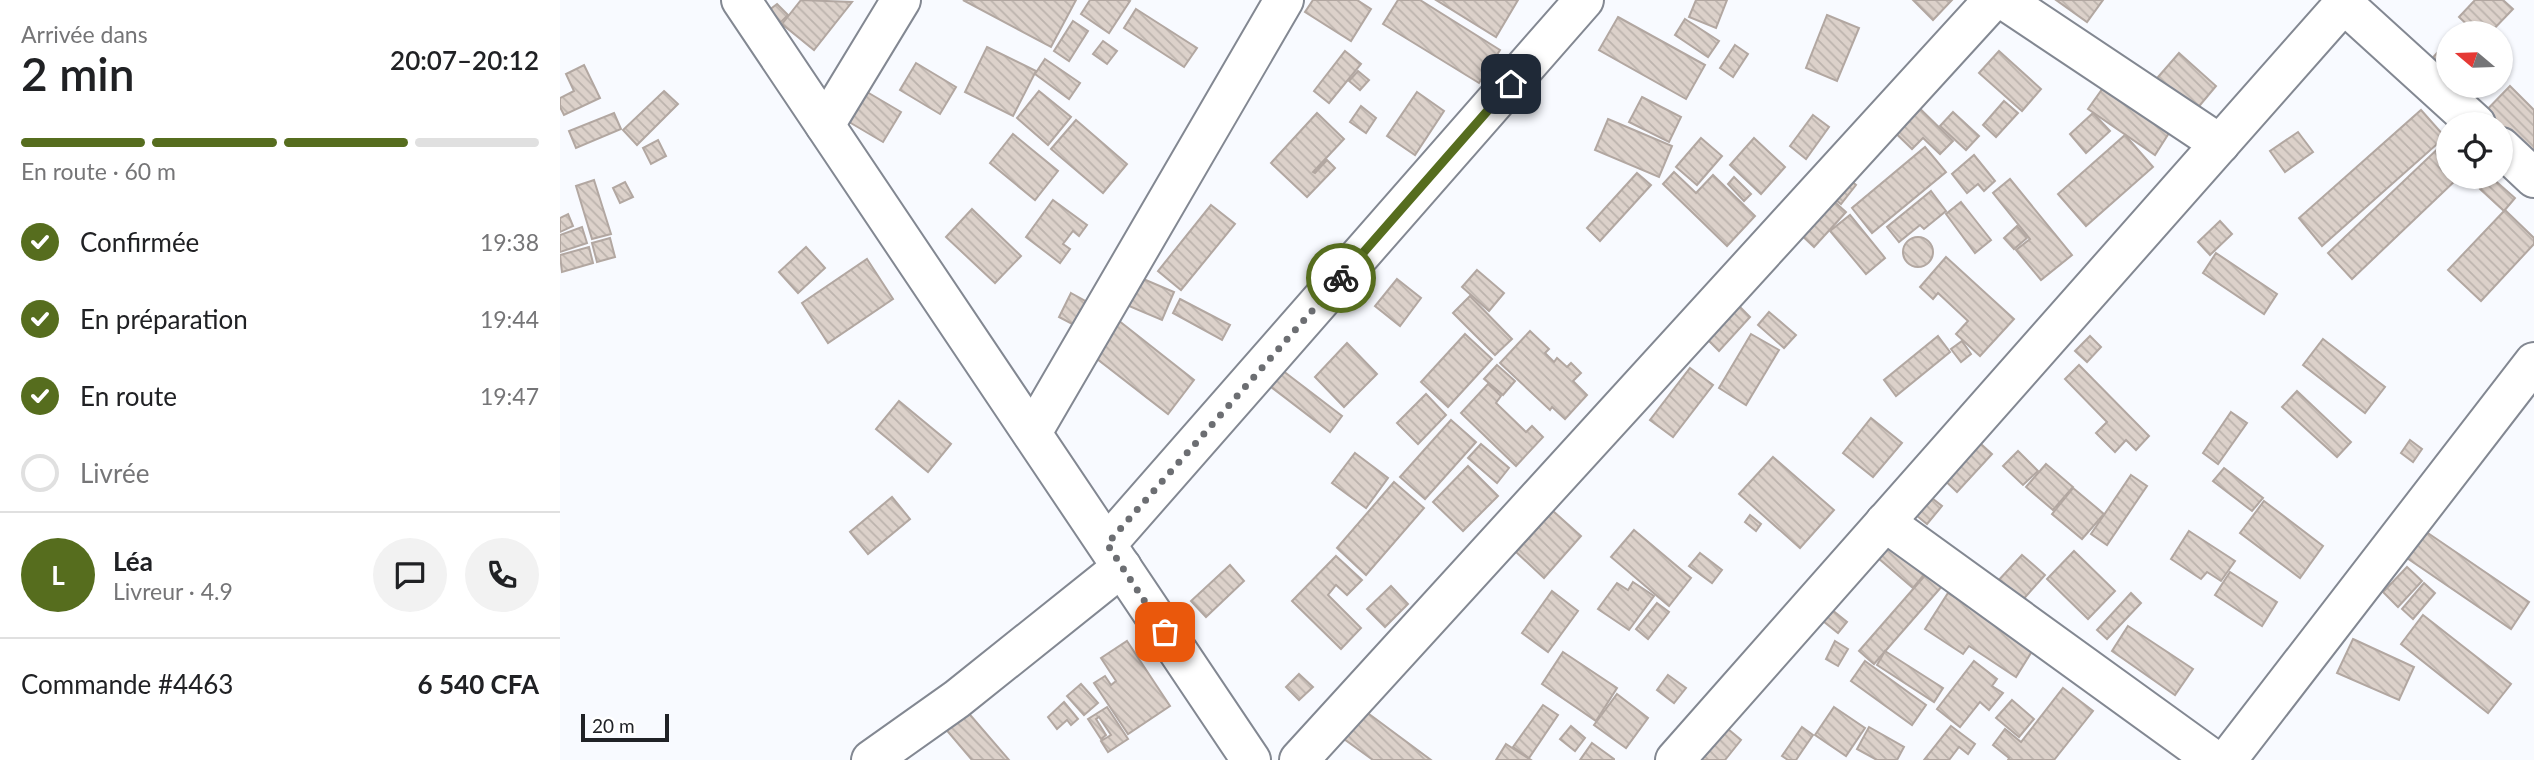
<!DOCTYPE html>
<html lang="fr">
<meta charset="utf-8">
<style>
body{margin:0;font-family:Lato,sans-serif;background:#f2f2f2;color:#202124;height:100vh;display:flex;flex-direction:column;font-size:26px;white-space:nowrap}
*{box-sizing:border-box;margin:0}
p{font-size:23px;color:#757577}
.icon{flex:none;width:38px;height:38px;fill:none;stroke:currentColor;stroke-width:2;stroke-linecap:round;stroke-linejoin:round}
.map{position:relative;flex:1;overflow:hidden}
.details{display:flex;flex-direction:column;background:#fff;width:560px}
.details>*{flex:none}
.needle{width:46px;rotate:289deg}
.fabs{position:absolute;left:1876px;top:21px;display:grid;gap:14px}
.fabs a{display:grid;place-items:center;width:77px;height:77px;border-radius:50%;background:#fff;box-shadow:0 2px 5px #0004;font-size:35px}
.scale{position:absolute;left:21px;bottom:18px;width:88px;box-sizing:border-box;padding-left:7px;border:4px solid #202226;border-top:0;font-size:19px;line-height:24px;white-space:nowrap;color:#202226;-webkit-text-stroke:5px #fff;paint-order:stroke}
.pin{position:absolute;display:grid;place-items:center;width:60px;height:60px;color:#fff;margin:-30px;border-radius:14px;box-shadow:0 4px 10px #0006}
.courier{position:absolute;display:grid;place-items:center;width:70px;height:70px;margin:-35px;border:5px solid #566d1e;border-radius:50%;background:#fff;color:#222;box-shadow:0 2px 9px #0007}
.overview em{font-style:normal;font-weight:600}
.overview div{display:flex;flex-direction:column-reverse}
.overview{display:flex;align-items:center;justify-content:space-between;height:119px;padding:0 21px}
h1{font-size:46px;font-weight:600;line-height:52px}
.bar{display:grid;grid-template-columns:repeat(4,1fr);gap:10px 7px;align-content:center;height:84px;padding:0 21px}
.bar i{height:9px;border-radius:5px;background:#e0e0e0}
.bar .selected{background:#566d1e}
.bar p{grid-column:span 4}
.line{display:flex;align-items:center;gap:18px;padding:0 21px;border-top:2px solid #e0e0e0}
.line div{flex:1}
.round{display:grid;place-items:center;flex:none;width:74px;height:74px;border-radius:37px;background:#f2f2f2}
ol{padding:0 21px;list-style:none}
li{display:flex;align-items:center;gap:21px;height:77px}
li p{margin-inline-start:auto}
li .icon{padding:7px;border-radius:50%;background:#566d1e;color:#fff;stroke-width:4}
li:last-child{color:#757577}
li i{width:38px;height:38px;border:4px solid #e0e0e0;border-radius:50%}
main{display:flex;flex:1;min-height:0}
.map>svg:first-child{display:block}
.building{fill:url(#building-back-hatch);stroke:#b2a7a1;stroke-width:2}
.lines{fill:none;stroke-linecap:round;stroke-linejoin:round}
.minor-casing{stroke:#838892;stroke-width:42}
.minor{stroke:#fff;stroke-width:38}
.done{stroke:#6c6e72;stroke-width:7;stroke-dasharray:0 12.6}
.route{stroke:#566d1e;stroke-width:9}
</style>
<main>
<section class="details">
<div class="overview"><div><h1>2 min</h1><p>Arrivée dans</p></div><em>20:07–20:12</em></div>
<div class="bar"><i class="selected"></i><i class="selected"></i><i class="selected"></i><i></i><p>En route · 60 m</p></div>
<ol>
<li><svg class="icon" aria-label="check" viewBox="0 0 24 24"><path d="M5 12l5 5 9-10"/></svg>Confirmée<p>19:38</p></li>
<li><svg class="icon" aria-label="check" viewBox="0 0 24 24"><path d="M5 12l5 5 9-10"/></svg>En préparation<p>19:44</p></li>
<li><svg class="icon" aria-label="check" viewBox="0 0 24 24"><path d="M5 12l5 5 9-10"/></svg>En route<p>19:47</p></li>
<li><i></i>Livrée</li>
</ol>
<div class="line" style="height:126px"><b class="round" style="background:#566d1e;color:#fff">L</b><div><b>Léa</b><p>Livreur · 4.9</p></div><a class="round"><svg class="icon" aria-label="chat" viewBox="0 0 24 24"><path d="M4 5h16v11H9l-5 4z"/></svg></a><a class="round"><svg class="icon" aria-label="phone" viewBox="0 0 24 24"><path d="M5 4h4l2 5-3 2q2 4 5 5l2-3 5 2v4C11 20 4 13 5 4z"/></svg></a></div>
<div class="line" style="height:91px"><div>Commande #4463</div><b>6 540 CFA</b></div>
</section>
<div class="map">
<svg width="1974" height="760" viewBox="0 0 1974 760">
<defs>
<pattern id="building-back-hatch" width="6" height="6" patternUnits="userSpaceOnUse" patternTransform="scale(1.75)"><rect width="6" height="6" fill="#dcd1ca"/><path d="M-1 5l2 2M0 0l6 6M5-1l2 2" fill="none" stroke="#bcb3ad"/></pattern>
</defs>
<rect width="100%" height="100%" fill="#f8faff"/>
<!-- building -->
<g class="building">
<polygon points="241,0 292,2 254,50 222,24"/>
<polygon points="403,0 516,0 491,47"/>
<polygon points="530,0 568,0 570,1 549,33 521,14"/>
<polygon points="753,0 797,0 811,9 791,41 745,12"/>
<polygon points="838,0 860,0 940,50 919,83 823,24"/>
<polygon points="876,0 958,0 936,37"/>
<polygon points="1136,0 1167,0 1156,28 1129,17"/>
<polygon points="1353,0 1392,0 1373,20"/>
<polygon points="1496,0 1543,0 1527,22"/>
<polygon points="1915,0 1943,0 1953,9 1930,33 1916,33 1899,17"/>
<polygon points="217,4 228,15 219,24 208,11"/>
<polygon points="576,9 637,48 624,67 564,28"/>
<polygon points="1267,15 1299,28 1277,81 1246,68"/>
<polygon points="1058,17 1145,65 1126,99 1039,50"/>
<polygon points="1125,19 1159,41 1148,57 1115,35"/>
<polygon points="513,21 528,31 509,61 494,51"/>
<polygon points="543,41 557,51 547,64 533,54"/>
<polygon points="1888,41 1888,86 1909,86 1900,96 1866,65"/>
<polygon points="1175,45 1188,54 1173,77 1160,68"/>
<polygon points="427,47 476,71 453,116 405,92"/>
<polygon points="785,51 801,64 769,103 754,91"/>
<polygon points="1439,51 1481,89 1462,111 1419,73"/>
<polygon points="1619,53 1656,86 1630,117 1592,84"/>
<polygon points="485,59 520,83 509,99 475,74"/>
<polygon points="356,63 396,87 380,114 340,90"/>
<polygon points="24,65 40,98 4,115 0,107 0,98 14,91 6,74"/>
<polygon points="798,71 809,80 800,90 789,81"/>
<polygon points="1950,86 1974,110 1974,170 1941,136 1941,124 1921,124 1917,120"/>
<polygon points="1543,88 1609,133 1595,155 1528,109"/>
<polygon points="302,89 341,112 323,142 284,119"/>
<polygon points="104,91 118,104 77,145 63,130"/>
<polygon points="479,91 511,117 488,145 457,118"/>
<polygon points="857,92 884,111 855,155 827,136"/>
<polygon points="1344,93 1393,141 1380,154 1363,138 1352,149 1320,118"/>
<polygon points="1082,97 1121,117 1109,142 1069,122"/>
<polygon points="1444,101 1458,113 1436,137 1423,125"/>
<polygon points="801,106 816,118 806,133 790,122"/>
<polygon points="1861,110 1885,137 1762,246 1739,218"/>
<polygon points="1393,112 1419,136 1406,150 1380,126"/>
<polygon points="54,113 61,129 16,148 9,131"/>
<polygon points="757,113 784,139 753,172 755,173 767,160 775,168 747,197 711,163"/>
<polygon points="1533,113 1550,131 1526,153 1510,134"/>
<polygon points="1253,115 1269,127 1246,159 1230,146"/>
<polygon points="1048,119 1112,146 1099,177 1035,150"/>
<polygon points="516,120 567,164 543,193 491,149"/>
<polygon points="1738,132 1753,152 1725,172 1710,151"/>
<polygon points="453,134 498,171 475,200 430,163"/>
<polygon points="1565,135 1593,167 1526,226 1498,194"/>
<polygon points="1141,138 1162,156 1137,185 1116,167"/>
<polygon points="1194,138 1225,167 1201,194 1170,165"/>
<polygon points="1888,139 1888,177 1899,177 1792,279 1768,253"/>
<polygon points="98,140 106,156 91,164 83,148"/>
<polygon points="1365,147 1386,172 1312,233 1292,208"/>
<polygon points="1414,155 1435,181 1424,191 1418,184 1407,193 1392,174"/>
<polygon points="1274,167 1296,185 1281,204 1258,186"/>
<polygon points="1114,172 1136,193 1153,175 1195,216 1167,246 1103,184"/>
<polygon points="1077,173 1091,185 1040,241 1027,228"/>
<polygon points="1174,177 1191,194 1184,201 1168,184"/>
<polygon points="1931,177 1955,198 1944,211 1920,189"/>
<polygon points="1450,179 1512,255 1481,280 1456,250 1470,239 1433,193"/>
<polygon points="34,180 51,234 32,239 16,186"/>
<polygon points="65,182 73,197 60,203 53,188"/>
<polygon points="1371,191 1386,211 1364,229 1360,225 1339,242 1327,227"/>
<polygon points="1267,195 1286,212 1254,247 1236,230"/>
<polygon points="493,200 527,225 519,236 513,231 503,244 510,249 500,263 466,237"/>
<polygon points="1401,202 1431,240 1415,253 1386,214"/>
<polygon points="651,205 675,224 621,290 598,271"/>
<polygon points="412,209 461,256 435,283 386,237"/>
<polygon points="1945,210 1974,238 1974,244 1921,301 1888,270"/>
<polygon points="8,214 13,226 0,232 0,218"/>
<polygon points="1290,215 1325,258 1306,274 1270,231"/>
<polygon points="1660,221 1672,234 1650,255 1638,242"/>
<polygon points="1457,226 1467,238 1454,249 1444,238"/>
<polygon points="22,227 27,243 0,252 0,235"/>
<circle cx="1358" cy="252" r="15"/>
<polygon points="50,238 55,257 37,262 32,243"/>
<polygon points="29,247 33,263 2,272 0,255"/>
<polygon points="246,247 265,268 238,293 219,272"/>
<polygon points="1656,253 1717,294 1704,314 1643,273"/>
<polygon points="1386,257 1454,319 1420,356 1396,334 1408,321 1378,293 1373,299 1360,287"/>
<polygon points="307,259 333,299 268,343 242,303"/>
<polygon points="917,270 944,293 929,311 902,287"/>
<polygon points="581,278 614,292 602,320 569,306"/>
<polygon points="837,279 861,298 840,326 815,306"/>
<polygon points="511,293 527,302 514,325 499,317"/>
<polygon points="910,296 952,339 935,355 893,313"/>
<polygon points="620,299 670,325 662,340 613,313"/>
<polygon points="1176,303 1190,317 1159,351 1145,337"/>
<polygon points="1209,312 1236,335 1224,348 1198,325"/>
<polygon points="549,313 634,380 608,414 523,348"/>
<polygon points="970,331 989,349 985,353 994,362 997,358 1007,367 1011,363 1021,373 1013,381 1027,395 1005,419 992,407 990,410 940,363"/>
<polygon points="905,334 932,359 888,407 861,382"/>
<polygon points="1191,334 1219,350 1186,405 1159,388"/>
<polygon points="1378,336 1390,352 1336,396 1324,380"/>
<polygon points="1530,336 1541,347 1527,362 1515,351"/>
<polygon points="1763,339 1825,387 1805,413 1743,365"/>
<polygon points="1402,341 1411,354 1401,362 1391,349"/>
<polygon points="787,343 817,374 784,407 755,377"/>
<polygon points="714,364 782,416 770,432 702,380"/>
<polygon points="937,365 955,381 943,395 924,379"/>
<polygon points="1519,365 1589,436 1576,450 1566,440 1555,452 1536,433 1547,422 1505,379"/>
<polygon points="1130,368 1153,385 1113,437 1090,420"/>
<polygon points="928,384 941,396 936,403 966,432 972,426 983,437 956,466 901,413"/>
<polygon points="1737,391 1791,442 1777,457 1722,407"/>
<polygon points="866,394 886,415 858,444 837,423"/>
<polygon points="339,401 391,444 368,472 316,429"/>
<polygon points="1671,412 1687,423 1658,464 1643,453"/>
<polygon points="1311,418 1342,443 1313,477 1283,453"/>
<polygon points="891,420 916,442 865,499 840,477"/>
<polygon points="1410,434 1432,454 1397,492 1376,472"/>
<polygon points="1850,440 1862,449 1853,462 1841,453"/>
<polygon points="921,444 949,468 937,483 908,458"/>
<polygon points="1458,451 1478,471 1463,485 1443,466"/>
<polygon points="795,453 828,478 806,508 772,483"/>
<polygon points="1213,457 1274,510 1240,548 1179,494"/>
<polygon points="1486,464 1513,487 1493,510 1466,487"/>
<polygon points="908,466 938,496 903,531 873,502"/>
<polygon points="1664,468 1703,498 1692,511 1653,481"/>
<polygon points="1571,475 1587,486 1547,545 1531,534"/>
<polygon points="834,482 864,508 806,575 777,548"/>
<polygon points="1359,488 1382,506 1367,524 1345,506"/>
<polygon points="1513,488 1544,514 1522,539 1492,514"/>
<polygon points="332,497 350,519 308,554 290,532"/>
<polygon points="1704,501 1763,546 1740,578 1680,533"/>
<polygon points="993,511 1021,536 984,578 956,552"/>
<polygon points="1190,515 1201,524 1196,531 1185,522"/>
<polygon points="1317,527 1368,570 1353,588 1303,545"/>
<polygon points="1862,529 1969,602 1951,629 1844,556"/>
<polygon points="1074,530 1131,578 1109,606 1051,557"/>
<polygon points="1629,531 1675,561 1661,581 1647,572 1641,579 1611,559"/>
<polygon points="1514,551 1555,591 1528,619 1487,579"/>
<polygon points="1140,553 1162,570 1152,583 1129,566"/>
<polygon points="1462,555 1485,575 1460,603 1437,582"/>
<polygon points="776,556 802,580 787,595 776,585 768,595 801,628 781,649 732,601"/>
<polygon points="670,565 684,581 646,617 631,601"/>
<polygon points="1847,567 1862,581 1838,607 1823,592"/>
<polygon points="1368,572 1383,585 1314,664 1299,651"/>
<polygon points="1670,572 1717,602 1702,626 1655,595"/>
<polygon points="1073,582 1094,596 1069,630 1038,609 1057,583 1068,590"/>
<polygon points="1864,583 1875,593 1853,619 1842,609"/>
<polygon points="831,586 848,604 825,627 807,609"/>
<polygon points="992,591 1018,611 988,652 962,633"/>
<polygon points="1388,593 1474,648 1456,677 1409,646 1403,654 1365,629"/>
<polygon points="1571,593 1581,603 1547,639 1537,630"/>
<polygon points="1261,601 1287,622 1278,633 1252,612"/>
<polygon points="1097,603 1109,612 1088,639 1076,629"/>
<polygon points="1863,615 1951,684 1928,713 1841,644"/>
<polygon points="1568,626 1633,669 1615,695 1552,651"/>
<polygon points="1793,639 1854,667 1839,700 1777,673"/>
<polygon points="567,641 610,706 568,734 534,683 545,676 551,685 556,681 541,658"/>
<polygon points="1275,641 1288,649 1278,666 1266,659"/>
<polygon points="1325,651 1383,688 1374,702 1317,665"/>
<polygon points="1003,652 1057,688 1036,721 982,684"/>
<polygon points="1305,661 1366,705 1352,725 1291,681"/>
<polygon points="1414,661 1437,679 1432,686 1443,693 1429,710 1420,702 1400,727 1377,709"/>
<polygon points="739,674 753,687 739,700 726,687"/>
<polygon points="1108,675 1126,688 1114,703 1097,690"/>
<polygon points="521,684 538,703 524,715 507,696"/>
<polygon points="1503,688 1533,711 1494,760 1448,760 1449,758 1433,745 1445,729 1461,742"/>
<polygon points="1057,694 1088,718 1066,748 1034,725"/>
<polygon points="1452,700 1474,719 1459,737 1436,718"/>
<polygon points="504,702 518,719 511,725 507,720 497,729 488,717"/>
<polygon points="983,705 998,715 969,758 953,747"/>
<polygon points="547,707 568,739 548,752 541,741 551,735 539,717 536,719 546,735 541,739 528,719"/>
<polygon points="1274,707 1305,728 1286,756 1255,735"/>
<polygon points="405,709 449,760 412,760 384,727"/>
<polygon points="805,711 871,760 813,760 784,739"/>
<polygon points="1156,719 1181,740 1165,760 1122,760"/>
<polygon points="1011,726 1025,738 1015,751 1000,739"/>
<polygon points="1391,726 1415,744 1408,754 1399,747 1389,760 1364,760"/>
<polygon points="1242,727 1253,735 1236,760 1228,760 1222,756"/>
<polygon points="1309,727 1344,747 1337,760 1317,760 1297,749"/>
<polygon points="1032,743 1054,759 1054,760 1020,760"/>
<polygon points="946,744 971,760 936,760"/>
</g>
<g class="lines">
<defs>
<g id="minor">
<polyline points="181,0 691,760"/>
<polyline points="1444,0 1660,144"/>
<polyline points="1784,4 1916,124"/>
<polyline points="265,125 341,0"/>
<polyline points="1941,147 1974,178"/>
<polyline points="472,433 724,0"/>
<polyline points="1325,522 1654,760"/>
<polyline points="547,544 1024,0"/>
<polyline points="311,760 397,699 562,567"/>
<polyline points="739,760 1433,0"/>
<polyline points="1115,760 1787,0"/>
<polyline points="1667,760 1974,362"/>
</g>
</defs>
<!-- minor casing -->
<use href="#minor" class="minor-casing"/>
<!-- minor -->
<use href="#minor" class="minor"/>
</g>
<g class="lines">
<!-- done -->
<polyline class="done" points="605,632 547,544 781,278"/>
<!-- route -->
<polyline class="route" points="781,278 951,84"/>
</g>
</svg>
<div class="fabs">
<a><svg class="needle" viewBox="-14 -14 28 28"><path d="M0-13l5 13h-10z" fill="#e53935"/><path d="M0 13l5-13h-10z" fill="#757577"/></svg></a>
<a><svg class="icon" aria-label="locate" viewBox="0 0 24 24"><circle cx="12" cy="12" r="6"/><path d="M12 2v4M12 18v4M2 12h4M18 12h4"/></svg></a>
</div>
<div class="scale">20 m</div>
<div class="pin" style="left:605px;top:632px;background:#ea580c"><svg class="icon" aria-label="bag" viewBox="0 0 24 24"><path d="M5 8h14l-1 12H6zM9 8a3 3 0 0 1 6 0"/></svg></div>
<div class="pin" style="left:951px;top:84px;background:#1f2937"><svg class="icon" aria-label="home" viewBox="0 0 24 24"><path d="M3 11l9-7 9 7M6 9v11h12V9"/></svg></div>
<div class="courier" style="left:781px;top:278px"><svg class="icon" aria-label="bike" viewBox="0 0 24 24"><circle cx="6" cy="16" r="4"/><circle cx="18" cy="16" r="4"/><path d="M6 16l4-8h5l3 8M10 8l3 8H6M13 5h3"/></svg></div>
</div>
</main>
